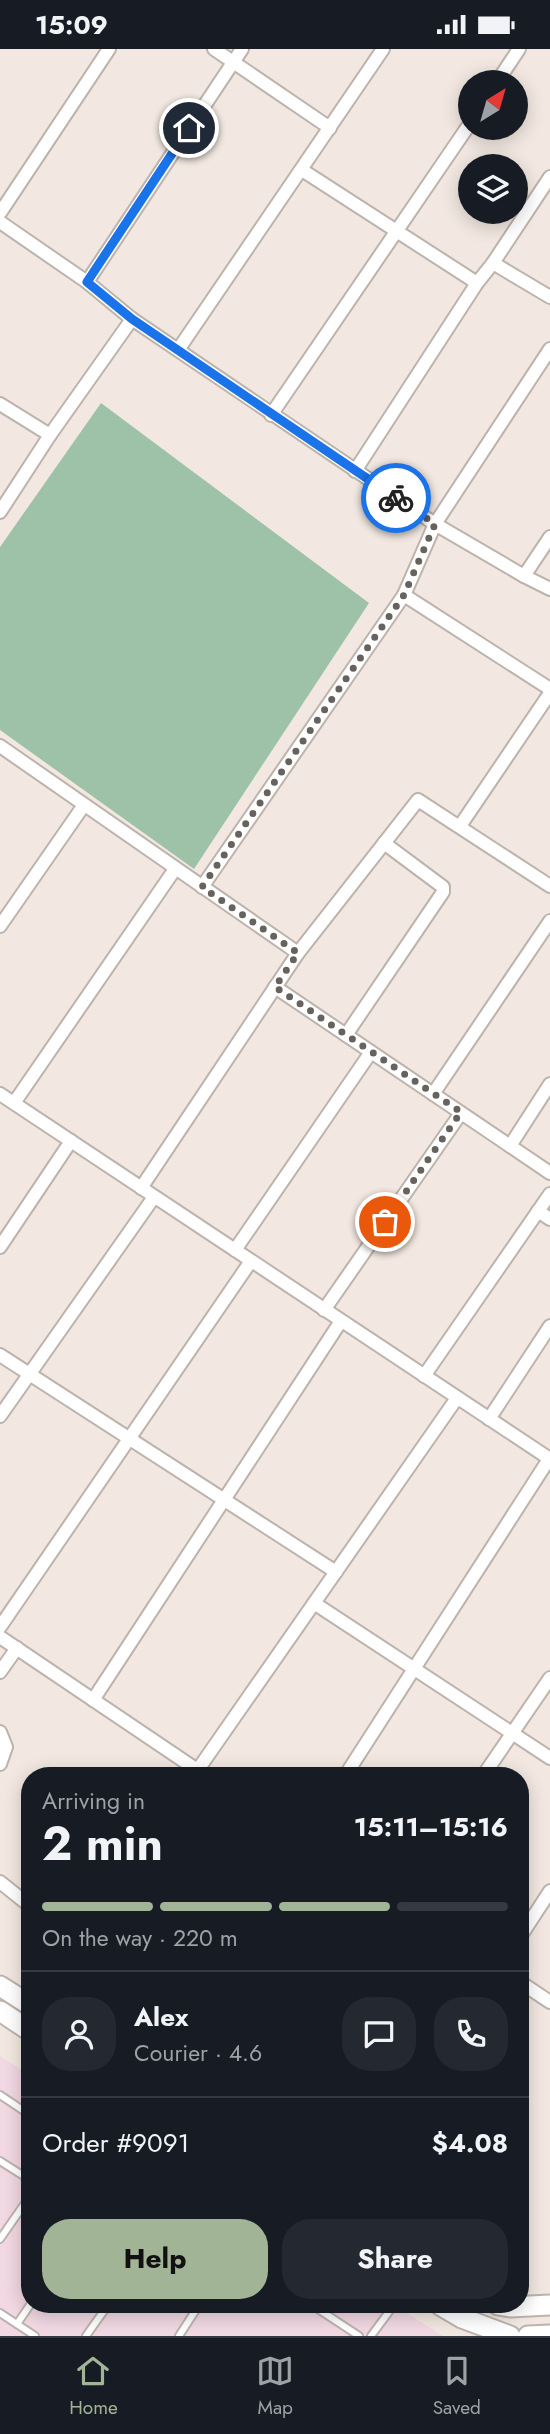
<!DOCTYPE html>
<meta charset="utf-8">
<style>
body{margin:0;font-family:Jost,sans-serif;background:#242831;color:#f1f3f6;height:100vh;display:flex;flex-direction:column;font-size:26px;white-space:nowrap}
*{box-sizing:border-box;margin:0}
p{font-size:23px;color:#9ea1a6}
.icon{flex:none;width:38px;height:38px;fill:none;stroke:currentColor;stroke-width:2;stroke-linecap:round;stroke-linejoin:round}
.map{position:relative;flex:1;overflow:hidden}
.drawer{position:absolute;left:21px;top:1718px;width:508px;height:546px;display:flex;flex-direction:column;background:#171b24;border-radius:28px;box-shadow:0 4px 18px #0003}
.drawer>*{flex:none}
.needle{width:46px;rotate:37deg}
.buttons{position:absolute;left:458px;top:21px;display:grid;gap:14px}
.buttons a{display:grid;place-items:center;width:70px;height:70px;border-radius:50%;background:#171b24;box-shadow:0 4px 18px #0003;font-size:35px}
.pin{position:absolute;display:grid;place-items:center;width:60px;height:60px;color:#fff;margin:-30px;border:4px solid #fff;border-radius:50%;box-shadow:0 2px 7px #0007}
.courier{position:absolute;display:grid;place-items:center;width:70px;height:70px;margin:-35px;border:5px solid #1a73e8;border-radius:50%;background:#fff;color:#222;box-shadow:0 2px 9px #0007}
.head em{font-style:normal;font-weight:700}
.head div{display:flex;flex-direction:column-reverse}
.head{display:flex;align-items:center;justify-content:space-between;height:119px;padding:0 21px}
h1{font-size:46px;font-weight:700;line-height:52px}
.bar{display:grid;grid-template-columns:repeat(4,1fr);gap:10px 7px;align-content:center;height:84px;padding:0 21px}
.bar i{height:9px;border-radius:5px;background:#363941}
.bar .active{background:#a1b496}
.bar p{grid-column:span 4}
.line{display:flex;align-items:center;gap:18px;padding:0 21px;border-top:2px solid #363941}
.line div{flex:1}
.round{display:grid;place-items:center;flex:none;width:74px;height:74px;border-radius:28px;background:#242831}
.button{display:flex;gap:14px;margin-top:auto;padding:14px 21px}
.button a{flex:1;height:80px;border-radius:28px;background:#a1b496;color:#111;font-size:28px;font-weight:700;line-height:80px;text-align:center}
.button a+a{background:#242831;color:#f1f3f6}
.status{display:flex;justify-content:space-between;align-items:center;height:49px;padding:0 35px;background:#171b24;direction:ltr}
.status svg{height:19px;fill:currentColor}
.tabs{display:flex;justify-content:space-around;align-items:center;height:98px;border-top:2px solid #363941;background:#171b24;font-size:19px;color:#9ea1a6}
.tabs a{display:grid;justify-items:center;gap:4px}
.tabs .active{color:#a1b496}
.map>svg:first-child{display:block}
.industrial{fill:#f1d8e3}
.green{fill:#9dc2a8}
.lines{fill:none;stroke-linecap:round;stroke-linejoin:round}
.lane-casing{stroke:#bdb3ad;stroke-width:10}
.street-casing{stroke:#bdb3ad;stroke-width:16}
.secondary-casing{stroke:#bdb3ad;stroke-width:23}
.lane{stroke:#fff;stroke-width:6}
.street{stroke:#fff;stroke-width:12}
.secondary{stroke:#fff;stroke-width:19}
.done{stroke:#68625e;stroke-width:7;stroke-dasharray:0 12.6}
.route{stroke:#1a73e8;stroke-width:9}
</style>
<div class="status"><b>15:09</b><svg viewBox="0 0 49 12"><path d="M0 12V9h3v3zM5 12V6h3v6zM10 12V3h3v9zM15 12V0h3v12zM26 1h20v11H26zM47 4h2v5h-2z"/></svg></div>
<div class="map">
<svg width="550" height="2287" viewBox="0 0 550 2287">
<rect width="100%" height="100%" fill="#f2e8e1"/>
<!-- industrial -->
<polygon class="industrial" points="0,2007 30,2026 30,2256 394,2256 443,2287 0,2287"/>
<!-- green -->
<polygon class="green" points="101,354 369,554 194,820 0,681 0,498"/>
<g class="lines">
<defs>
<g id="lane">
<polyline points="0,2046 30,2066"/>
<polyline points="0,2112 30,2131"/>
<polyline points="0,2190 30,2147"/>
<polyline points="218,2256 222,2258 223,2256"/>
<polyline points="312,2256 359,2287"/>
<polyline points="0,2264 35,2287"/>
<polyline points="17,2275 30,2256"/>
<polyline points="86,2287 108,2256"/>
<polyline points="179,2287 199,2256"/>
<polyline points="371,2287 394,2256"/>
</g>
<g id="street">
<polyline points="214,0 330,79"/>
<polyline points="497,33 519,0"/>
<polyline points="302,121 477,234"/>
<polyline points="0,164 109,0"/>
<polyline points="0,173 87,233 132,270 435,475 524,527 550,540"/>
<polyline points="493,214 550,248"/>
<polyline points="87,233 242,0"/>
<polyline points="178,301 383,0"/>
<polyline points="0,355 50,386"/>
<polyline points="271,366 471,73"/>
<polyline points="355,422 477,234 493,214 550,128"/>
<polyline points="0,463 50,386 132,270"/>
<polyline points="524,527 550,488"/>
<polyline points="404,546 550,640"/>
<polyline points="0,697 298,904"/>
<polyline points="460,777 550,644"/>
<polyline points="202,838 404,546 435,475 550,300"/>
<polyline points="0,877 84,756"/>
<polyline points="275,938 550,1124"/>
<polyline points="346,986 443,843 443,838 384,794"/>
<polyline points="0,1045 550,1410"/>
<polyline points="433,1045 550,872"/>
<polyline points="14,1054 175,820"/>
<polyline points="510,1097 550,1035"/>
<polyline points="141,1139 298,904 418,751 550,837"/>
<polyline points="538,1162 550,1170"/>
<polyline points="0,1198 71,1092"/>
<polyline points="235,1201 371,1003"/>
<polyline points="324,1261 461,1064"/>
<polyline points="0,1306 336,1523"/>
<polyline points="424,1327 550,1145"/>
<polyline points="0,1367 154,1148"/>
<polyline points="489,1370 550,1277"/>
<polyline points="314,1554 550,1709"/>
<polyline points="0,1578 251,1212"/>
<polyline points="0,1588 206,1727"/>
<polyline points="0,1623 17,1599"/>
<polyline points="93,1651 341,1272"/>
<polyline points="0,1683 6,1698 0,1715"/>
<polyline points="197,1722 457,1349"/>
<polyline points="345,1727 549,1410"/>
<polyline points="483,1727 550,1629"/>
<polyline points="0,1833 30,1857"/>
<polyline points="520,1888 550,1842"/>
<polyline points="520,1933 550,1953"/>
</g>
<g id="secondary">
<polyline points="0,1937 30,1956"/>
<polyline points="0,1962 30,1982"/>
<polyline points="440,2256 462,2269 510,2287"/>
<polyline points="498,2256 510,2258 550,2256"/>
<polyline points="528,2287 550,2286"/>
</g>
</defs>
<!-- lane casing -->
<use href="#lane" class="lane-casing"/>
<!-- street casing -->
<use href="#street" class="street-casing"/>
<!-- secondary casing -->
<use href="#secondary" class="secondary-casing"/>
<!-- lane -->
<use href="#lane" class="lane"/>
<!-- street -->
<use href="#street" class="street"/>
<!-- secondary -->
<use href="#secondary" class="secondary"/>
</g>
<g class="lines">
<!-- done -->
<polyline class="done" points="385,1173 461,1063 275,938 298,904 202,838 404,546 435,475 396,449"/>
<!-- route -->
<polyline class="route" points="189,79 87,233 132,270 396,449"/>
</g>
</svg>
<div class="buttons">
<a><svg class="needle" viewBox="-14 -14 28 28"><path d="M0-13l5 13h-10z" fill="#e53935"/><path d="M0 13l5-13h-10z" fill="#9ea1a6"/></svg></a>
<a><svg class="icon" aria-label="layers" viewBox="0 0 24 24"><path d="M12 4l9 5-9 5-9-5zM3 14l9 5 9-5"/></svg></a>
</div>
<div class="pin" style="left:385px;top:1173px;background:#ea580c"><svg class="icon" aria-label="bag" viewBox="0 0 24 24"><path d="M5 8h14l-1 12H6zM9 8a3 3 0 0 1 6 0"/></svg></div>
<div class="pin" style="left:189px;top:79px;background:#1f2937"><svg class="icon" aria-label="home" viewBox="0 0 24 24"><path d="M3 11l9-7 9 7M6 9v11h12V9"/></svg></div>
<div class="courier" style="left:396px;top:449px"><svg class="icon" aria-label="bike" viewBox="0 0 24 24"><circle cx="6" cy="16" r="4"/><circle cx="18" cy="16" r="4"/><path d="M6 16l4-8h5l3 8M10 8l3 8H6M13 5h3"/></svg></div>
<section class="drawer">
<div class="head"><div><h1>2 min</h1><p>Arriving in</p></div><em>15:11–15:16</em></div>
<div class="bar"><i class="active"></i><i class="active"></i><i class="active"></i><i></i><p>On the way · 220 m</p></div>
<div class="line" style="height:126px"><a class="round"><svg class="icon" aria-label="person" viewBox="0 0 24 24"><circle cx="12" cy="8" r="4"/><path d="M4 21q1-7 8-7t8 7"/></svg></a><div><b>Alex</b><p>Courier · 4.6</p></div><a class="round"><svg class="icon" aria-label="chat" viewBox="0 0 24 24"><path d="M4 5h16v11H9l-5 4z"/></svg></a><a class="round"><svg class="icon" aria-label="phone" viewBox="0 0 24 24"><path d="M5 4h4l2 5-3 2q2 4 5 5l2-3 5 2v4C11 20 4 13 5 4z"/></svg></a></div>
<div class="line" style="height:91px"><div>Order #9091</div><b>$4.08</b></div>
<div class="button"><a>Help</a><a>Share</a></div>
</section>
</div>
<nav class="tabs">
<a class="active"><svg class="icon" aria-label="home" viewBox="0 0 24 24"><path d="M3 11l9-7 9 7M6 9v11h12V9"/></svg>Home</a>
<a><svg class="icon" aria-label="map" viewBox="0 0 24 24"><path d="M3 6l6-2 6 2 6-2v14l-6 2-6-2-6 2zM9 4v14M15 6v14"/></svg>Map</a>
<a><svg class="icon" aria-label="saved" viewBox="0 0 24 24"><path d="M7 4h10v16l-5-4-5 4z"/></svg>Saved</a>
</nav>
